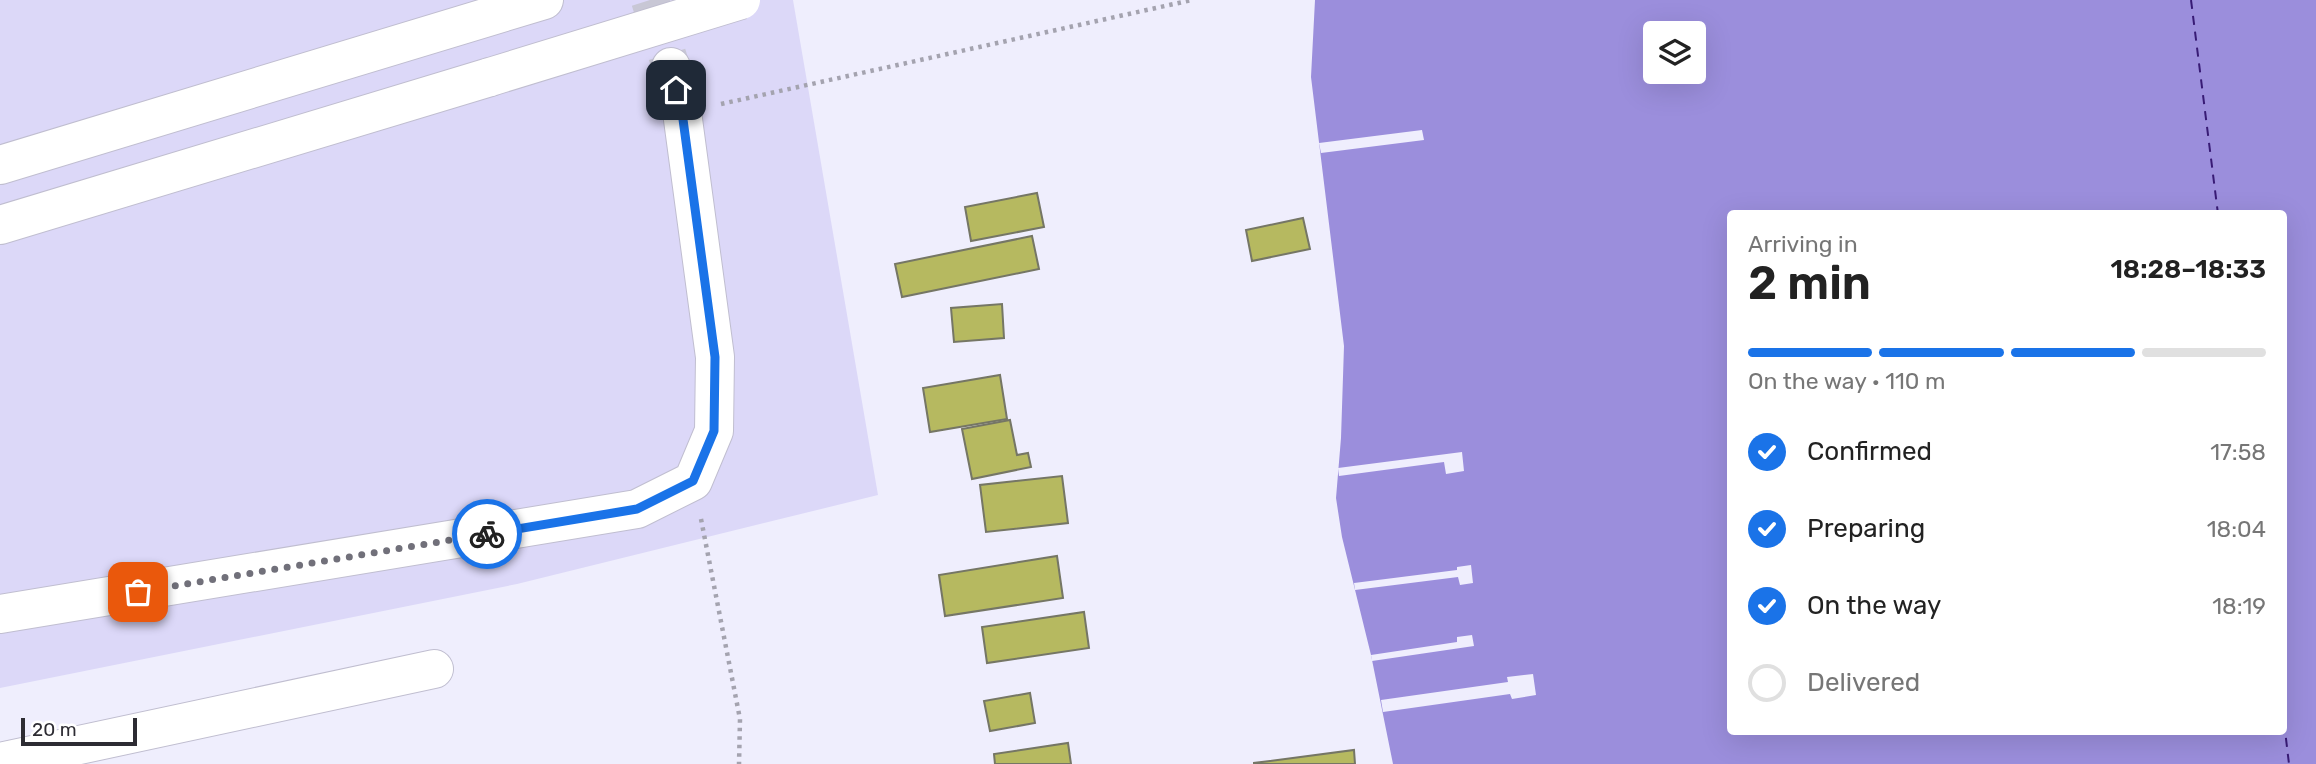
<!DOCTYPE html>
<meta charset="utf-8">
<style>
body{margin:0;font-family:Rubik,sans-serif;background:#f6f6f6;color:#222;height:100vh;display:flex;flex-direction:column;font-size:26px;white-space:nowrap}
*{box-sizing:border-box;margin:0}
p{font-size:23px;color:#767676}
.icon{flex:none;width:38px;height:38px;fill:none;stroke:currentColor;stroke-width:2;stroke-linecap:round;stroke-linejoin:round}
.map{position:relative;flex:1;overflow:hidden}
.details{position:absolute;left:1727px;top:210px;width:560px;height:525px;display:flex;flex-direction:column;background:#fff;border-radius:7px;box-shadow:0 7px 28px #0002}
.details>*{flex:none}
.buttons{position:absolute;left:1643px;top:21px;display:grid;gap:14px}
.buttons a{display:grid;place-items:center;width:63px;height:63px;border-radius:7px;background:#fff;box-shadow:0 7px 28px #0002;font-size:35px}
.scale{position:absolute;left:21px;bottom:18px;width:116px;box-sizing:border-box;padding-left:7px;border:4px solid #2d2c33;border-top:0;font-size:19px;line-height:24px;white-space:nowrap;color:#2d2c33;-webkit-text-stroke:5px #fff;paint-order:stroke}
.pin{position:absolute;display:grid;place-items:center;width:60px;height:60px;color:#fff;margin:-30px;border-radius:14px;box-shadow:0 4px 10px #0006}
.courier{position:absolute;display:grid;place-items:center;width:70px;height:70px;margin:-35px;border:5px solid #1a73e8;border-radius:50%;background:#fff;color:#222;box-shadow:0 2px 9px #0007}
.overview em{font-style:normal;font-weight:600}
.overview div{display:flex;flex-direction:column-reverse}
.overview{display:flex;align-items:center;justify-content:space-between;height:119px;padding:0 21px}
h1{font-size:46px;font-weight:600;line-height:52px}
.bar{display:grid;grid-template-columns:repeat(4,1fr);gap:10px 7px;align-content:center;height:84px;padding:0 21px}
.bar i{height:9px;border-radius:5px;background:#e0e0e0}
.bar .active{background:#1a73e8}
.bar p{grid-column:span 4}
ol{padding:0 21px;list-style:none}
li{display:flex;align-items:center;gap:21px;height:77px}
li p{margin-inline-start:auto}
li .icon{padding:7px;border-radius:50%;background:#1a73e8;color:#fff;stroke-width:4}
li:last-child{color:#767676}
li i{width:38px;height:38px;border:4px solid #e0e0e0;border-radius:50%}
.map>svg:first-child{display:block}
.green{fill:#dcd8f8}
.water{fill:#9b8edc;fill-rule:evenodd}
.pier{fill:#efeefd}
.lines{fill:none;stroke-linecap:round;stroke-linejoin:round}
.ferry{stroke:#381b75;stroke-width:2;stroke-dasharray:9 7;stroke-linecap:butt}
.building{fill:#b6b960;stroke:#757665;stroke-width:2}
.minor-tunnel{stroke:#c8c7d5;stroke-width:38;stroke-dasharray:38 19;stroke-linecap:butt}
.minor-casing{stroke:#c0bed0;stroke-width:40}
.highway-casing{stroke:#c0bed0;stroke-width:40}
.path{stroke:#a4a3af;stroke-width:4.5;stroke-dasharray:3.5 5;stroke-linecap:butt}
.minor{stroke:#fff;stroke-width:38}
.highway{stroke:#fff;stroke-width:38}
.highway-bridge-casing{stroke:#c0bed0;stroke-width:40;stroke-linecap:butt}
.highway-bridge{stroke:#fff;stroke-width:38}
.done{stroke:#71707a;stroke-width:7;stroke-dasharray:0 12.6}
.route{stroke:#1a73e8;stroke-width:9}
</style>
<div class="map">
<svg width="2316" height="764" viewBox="0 0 2316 764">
<rect width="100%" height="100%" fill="#efeefd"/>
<!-- green -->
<polygon class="green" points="0,0 793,0 878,495 517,584 0,688"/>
<!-- water -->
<path class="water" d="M1315,0H2316V764H1393L1371,655L1342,537L1336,498L1341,438L1344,346L1311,77ZM1656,33H1694V72H1656ZM1731,214H2284V732H1731Z"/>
<!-- pier -->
<g class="pier">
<polygon points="1422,130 1424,140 1321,153 1319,143"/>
<polygon points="1462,452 1464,471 1446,474 1444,462 1339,476 1338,468"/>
<polygon points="1471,565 1473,583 1460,585 1458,577 1355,590 1354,583 1457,570 1457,567"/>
<polygon points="1472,635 1474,646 1372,661 1371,655 1457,642 1457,637"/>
<polygon points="1533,674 1536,695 1512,699 1510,694 1383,712 1381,700 1508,682 1507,677"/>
</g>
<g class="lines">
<!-- ferry -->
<g class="ferry">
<polyline points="2191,0 2218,214"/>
<polyline points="2284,722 2289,764"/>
</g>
</g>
<!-- building -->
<g class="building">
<polygon points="1037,193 1044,227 971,241 965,207"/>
<polygon points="1303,218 1310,249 1252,261 1246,230"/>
<polygon points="1032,236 1039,269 902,297 895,264"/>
<polygon points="1002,304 1004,338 954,342 951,308"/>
<polygon points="1000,375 1007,419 930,432 923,388"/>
<polygon points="1010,420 1017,455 1028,453 1031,467 972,479 962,429"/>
<polygon points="1062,476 1068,523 986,532 980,485"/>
<polygon points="1057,556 1063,598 945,616 939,575"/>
<polygon points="1084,612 1089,648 987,663 982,627"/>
<polygon points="1030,693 1035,723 990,731 984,701"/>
<polygon points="1068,743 1071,764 995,764 994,754"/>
<polygon points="1354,750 1355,764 1254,764 1254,763"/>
</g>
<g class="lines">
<!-- minor-tunnel -->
<polyline class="minor-tunnel" points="650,0 671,67"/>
<defs>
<g id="minor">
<polyline points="0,614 637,509 693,481 714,431 715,357 682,112 671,67"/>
<polyline points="0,762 434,669"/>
</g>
<g id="highway">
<polyline points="0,165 544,0"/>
<polyline points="0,225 490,77"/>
</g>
</defs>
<!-- minor casing -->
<use href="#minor" class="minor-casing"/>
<!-- highway casing -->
<use href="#highway" class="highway-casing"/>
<!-- path -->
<g class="path">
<polyline points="721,104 1192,0"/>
<polyline points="701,519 740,719 739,764"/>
</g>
<!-- minor -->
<use href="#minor" class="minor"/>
<!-- highway -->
<use href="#highway" class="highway"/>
<defs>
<polyline id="highway-bridge" points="490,77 741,0"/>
</defs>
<!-- highway-bridge casing -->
<use href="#highway-bridge" class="highway-bridge-casing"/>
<!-- highway-bridge -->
<use href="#highway-bridge" class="highway-bridge"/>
</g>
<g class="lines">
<!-- done -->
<polyline class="done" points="138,592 487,534"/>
<!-- route -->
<polyline class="route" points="487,534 637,509 693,481 714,431 715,357 682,112 676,90"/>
</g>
</svg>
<div class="buttons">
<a><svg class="icon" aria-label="layers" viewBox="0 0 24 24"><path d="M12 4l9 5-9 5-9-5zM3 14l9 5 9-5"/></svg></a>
</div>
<div class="scale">20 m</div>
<div class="pin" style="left:138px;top:592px;background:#ea580c"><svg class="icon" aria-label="bag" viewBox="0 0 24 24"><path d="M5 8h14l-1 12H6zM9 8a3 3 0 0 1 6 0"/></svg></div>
<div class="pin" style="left:676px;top:90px;background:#1f2937"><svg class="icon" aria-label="home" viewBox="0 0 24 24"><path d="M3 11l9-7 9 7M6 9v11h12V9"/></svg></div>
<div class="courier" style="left:487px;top:534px"><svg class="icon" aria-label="bike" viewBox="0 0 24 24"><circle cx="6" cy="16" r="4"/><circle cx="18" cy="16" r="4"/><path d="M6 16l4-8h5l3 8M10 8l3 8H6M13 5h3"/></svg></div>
<section class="details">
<div class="overview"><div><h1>2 min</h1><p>Arriving in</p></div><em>18:28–18:33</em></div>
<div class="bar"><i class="active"></i><i class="active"></i><i class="active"></i><i></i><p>On the way · 110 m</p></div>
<ol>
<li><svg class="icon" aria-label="check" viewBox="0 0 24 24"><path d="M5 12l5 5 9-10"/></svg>Confirmed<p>17:58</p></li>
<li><svg class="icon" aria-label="check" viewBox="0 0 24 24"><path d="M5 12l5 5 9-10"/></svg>Preparing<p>18:04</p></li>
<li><svg class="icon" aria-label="check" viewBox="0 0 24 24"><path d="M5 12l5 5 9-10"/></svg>On the way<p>18:19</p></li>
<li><i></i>Delivered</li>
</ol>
</section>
</div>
